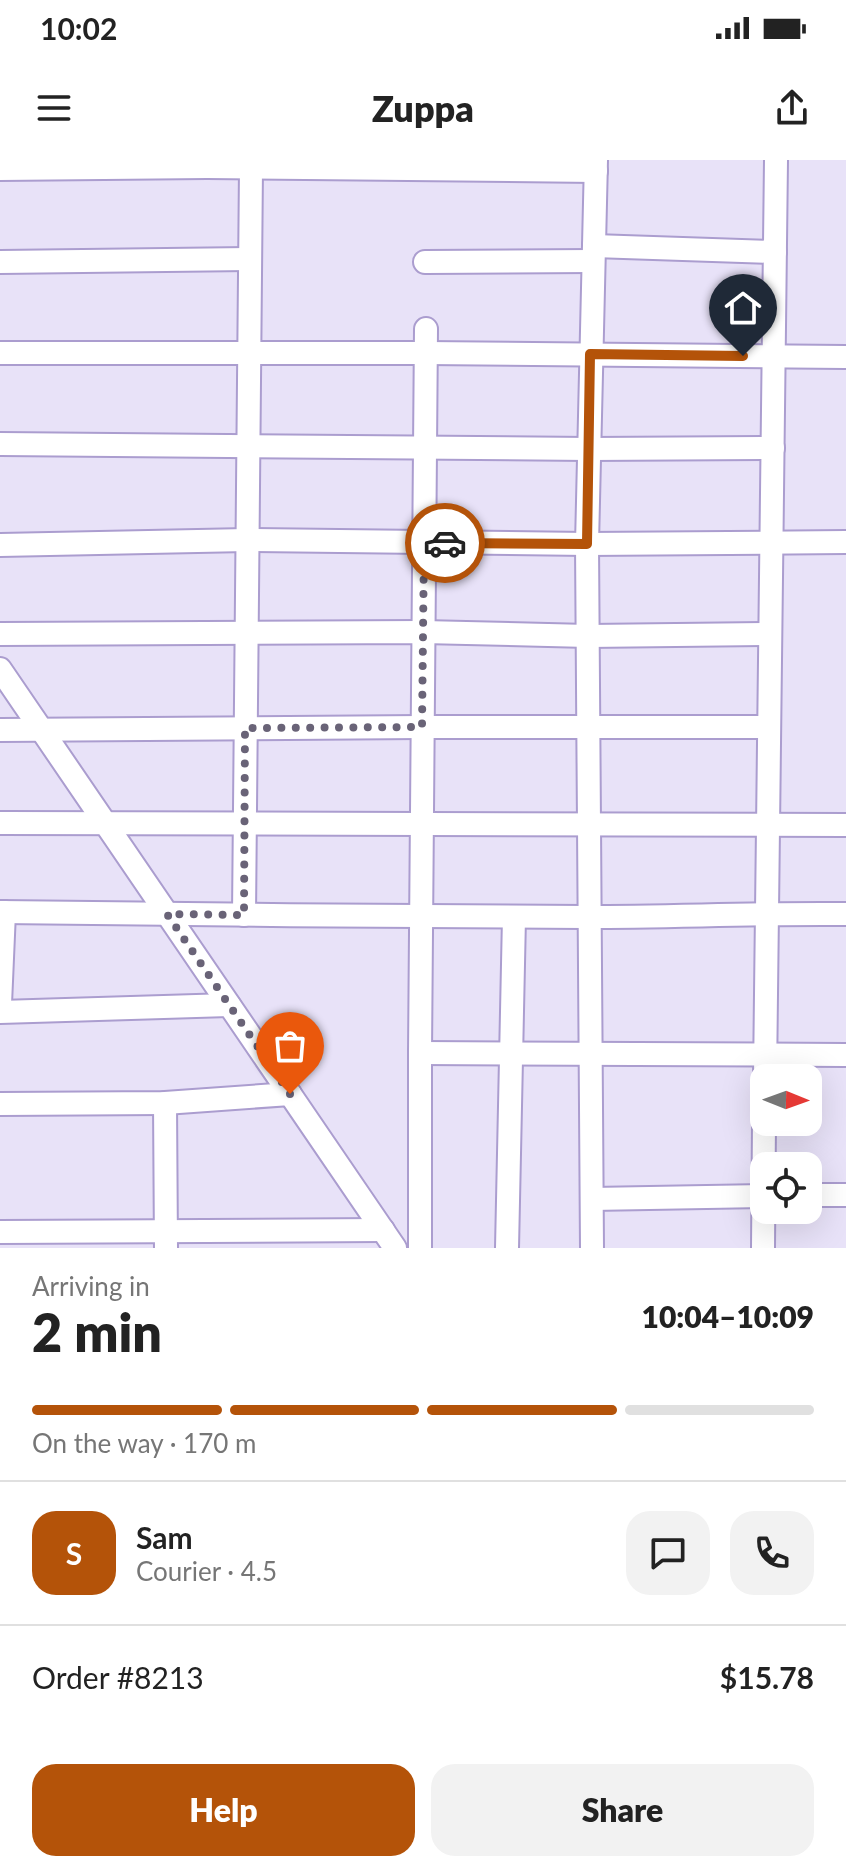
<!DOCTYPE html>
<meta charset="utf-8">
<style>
body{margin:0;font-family:Lato,sans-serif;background:#f2f2f2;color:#222;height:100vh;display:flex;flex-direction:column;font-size:30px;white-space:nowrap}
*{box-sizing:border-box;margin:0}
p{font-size:26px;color:#767676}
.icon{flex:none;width:44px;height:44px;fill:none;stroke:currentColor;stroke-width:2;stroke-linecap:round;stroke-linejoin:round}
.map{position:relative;height:1088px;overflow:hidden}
.drawer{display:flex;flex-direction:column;background:#fff;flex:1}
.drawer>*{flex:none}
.needle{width:52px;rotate:91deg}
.fabs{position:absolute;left:750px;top:904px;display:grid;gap:16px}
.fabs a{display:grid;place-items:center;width:72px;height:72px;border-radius:16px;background:#fff;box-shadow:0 8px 32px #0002;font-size:40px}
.pin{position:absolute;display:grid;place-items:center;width:68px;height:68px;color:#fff;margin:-82px -34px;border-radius:50% 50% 50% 0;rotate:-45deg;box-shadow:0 0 8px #0007}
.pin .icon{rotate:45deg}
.courier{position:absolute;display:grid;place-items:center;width:80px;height:80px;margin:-40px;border:6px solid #b45309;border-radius:50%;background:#fff;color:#222;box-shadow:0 2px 10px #0007}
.summary em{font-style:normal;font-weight:800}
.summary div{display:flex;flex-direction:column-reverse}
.summary{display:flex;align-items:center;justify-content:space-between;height:136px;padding:0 32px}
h1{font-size:52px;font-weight:800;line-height:60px}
.bar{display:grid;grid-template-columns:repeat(4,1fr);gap:12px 8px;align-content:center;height:96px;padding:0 32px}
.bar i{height:10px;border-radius:6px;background:#e0e0e0}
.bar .current{background:#b45309}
.bar p{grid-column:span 4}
.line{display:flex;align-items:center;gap:20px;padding:0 32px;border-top:2px solid #e0e0e0}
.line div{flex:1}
.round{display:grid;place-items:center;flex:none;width:84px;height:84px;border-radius:24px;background:#f2f2f2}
.button{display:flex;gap:16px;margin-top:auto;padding:16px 32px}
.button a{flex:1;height:92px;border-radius:24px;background:#b45309;color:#fff;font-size:32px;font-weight:800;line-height:92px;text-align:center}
.button a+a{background:#f2f2f2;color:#222}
.status{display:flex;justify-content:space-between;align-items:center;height:56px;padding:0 40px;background:#fff;direction:ltr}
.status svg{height:22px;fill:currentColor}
header{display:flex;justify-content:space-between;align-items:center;height:104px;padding:0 32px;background:#fff;font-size:36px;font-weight:800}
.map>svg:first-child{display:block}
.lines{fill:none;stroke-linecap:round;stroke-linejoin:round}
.minor-casing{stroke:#ab9dcf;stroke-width:26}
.minor{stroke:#fff;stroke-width:22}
.done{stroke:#696377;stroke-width:8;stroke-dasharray:0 14.4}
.route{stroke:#b45309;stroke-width:10}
</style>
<div class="status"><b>10:02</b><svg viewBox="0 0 49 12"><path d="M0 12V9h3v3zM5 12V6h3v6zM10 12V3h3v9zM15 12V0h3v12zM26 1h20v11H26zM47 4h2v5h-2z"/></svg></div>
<header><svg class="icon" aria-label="menu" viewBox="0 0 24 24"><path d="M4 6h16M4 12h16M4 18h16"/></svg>Zuppa<svg class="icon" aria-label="share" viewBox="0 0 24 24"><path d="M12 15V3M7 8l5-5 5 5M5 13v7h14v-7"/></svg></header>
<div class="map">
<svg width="846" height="1088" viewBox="0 0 846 1088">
<rect width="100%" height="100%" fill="#e8e2f8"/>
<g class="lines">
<defs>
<g id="minor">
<polyline points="0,9 207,7 596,11"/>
<polyline points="594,86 775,92"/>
<polyline points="0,102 249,99"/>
<polyline points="425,102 593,101"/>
<polyline points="0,193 425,193 846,197"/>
<polyline points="0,284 589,289 773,288"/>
<polyline points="0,385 247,380 587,384 846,382"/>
<polyline points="0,474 423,472 588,476 770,474"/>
<polyline points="0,509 395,1088"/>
<polyline points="0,570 422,567 769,567"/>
<polyline points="0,663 846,665"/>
<path d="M0,752C195,754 391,757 586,757C673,757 759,753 846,754"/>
<polyline points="244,755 251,8"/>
<polyline points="0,844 4,752"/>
<polyline points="0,852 229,845"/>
<polyline points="420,893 846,895"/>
<polyline points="765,918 776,0"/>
<polyline points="165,943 166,1088"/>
<polyline points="0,944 165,943 290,934"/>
<polyline points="808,1035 846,1035"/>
<polyline points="592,1039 764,1036"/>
<polyline points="0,1072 383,1070"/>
<polyline points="420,1088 420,893 426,169"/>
<polyline points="507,1088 514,757"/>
<polyline points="592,1088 587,384 596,0"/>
<polyline points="763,1088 764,962"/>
</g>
</defs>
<!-- minor casing -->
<use href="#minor" class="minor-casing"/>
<!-- minor -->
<use href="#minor" class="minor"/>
</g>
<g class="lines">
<!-- done -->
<polyline class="done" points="290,934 167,754 244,755 245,568 422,567 424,383 445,383"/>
<!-- route -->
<polyline class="route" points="445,383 587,384 590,194 743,196"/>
</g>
</svg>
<div class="fabs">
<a><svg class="needle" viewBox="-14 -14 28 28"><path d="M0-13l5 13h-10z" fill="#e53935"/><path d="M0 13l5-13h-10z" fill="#767676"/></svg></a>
<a><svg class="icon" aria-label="locate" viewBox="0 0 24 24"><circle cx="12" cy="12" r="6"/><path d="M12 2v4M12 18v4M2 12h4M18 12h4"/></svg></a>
</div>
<div class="pin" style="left:290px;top:934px;background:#ea580c"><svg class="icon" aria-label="bag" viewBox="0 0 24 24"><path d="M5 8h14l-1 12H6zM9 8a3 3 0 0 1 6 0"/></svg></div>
<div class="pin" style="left:743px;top:196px;background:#1f2937"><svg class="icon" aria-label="home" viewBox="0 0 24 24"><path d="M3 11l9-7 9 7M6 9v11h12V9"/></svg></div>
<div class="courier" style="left:445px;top:383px"><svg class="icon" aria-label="car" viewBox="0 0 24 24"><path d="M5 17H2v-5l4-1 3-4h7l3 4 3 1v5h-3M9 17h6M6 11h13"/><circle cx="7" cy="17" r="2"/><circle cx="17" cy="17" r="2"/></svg></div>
</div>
<section class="drawer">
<div class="summary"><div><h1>2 min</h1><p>Arriving in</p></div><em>10:04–10:09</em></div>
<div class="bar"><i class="current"></i><i class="current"></i><i class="current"></i><i></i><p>On the way · 170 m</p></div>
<div class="line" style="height:144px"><b class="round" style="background:#b45309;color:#fff">S</b><div><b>Sam</b><p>Courier · 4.5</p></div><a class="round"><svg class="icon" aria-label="chat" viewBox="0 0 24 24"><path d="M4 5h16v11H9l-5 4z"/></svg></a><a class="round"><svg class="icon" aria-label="phone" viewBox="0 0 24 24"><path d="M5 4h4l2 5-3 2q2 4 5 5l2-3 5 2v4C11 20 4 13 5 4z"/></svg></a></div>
<div class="line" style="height:104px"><div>Order #8213</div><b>$15.78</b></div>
<div class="button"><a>Help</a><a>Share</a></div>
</section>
